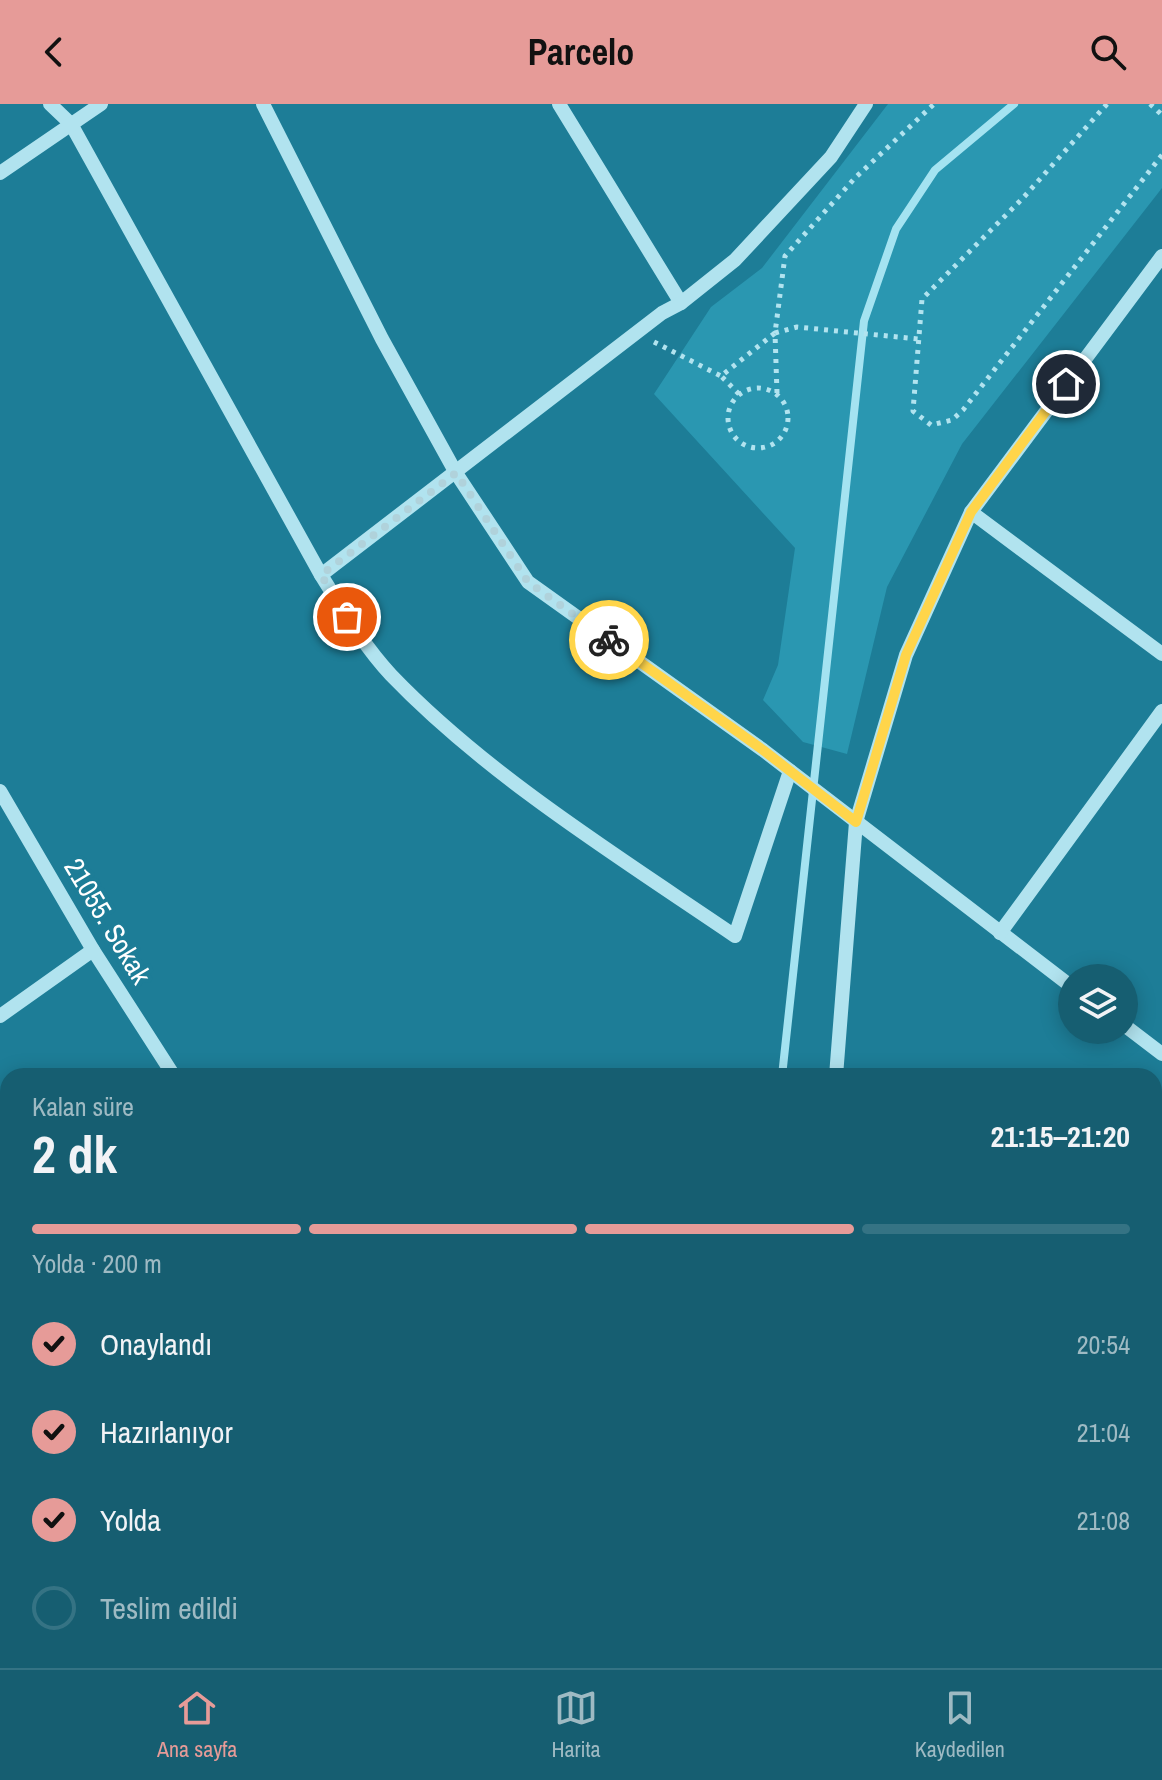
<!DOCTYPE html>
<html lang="tr">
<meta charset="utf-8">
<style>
body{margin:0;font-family:"Archivo Narrow",sans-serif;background:#1f6476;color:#f1f3f6;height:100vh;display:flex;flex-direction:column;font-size:30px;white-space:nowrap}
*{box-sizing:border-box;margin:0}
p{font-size:26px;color:#9ebac3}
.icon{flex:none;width:44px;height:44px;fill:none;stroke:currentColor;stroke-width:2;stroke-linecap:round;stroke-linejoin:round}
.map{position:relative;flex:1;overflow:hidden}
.side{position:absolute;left:0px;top:964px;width:1162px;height:600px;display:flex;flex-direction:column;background:#165e71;border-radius:24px 24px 0 0;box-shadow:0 4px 20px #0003}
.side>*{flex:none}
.controls{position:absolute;left:1058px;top:860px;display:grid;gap:16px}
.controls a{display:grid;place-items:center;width:80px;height:80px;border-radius:50%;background:#165e71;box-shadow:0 4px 20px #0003;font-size:40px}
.pin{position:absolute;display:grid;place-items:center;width:68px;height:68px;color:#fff;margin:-34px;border:4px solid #fff;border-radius:50%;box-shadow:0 2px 8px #0007}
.courier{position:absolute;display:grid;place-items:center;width:80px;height:80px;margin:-40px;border:6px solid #ffd54a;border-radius:50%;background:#fff;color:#222;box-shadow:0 2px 10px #0007}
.overview em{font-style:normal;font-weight:700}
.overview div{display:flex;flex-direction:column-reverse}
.overview{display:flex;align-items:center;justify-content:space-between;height:136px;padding:0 32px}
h1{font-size:52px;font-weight:700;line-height:60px}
.bar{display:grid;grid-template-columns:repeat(4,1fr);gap:12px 8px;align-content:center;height:96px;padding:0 32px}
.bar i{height:10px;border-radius:6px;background:#357384}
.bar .selected{background:#e69b98}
.bar p{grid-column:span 4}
ol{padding:0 32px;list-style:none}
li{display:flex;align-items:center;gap:24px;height:88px}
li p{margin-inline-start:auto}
li .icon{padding:8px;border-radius:50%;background:#e69b98;color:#111;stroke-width:4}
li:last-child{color:#9ebac3}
li i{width:44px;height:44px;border:4px solid #357384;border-radius:50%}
header{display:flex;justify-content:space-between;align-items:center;height:104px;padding:0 32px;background:#e69b98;color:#111;font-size:36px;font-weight:700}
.menu{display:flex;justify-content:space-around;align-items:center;height:112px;border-top:2px solid #357384;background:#165e71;font-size:22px;color:#9ebac3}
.menu a{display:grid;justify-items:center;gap:4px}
.menu .selected{color:#e69b98}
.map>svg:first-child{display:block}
.green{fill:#2a97b1}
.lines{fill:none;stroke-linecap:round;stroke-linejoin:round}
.stream{stroke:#a4e3f1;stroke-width:8}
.path{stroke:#b1e3ef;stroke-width:5;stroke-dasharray:4 6;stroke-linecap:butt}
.minor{stroke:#b1e3ef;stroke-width:14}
.done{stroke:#b0d2db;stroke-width:8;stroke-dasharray:0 14.4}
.route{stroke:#ffd54a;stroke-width:10}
.labels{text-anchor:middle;stroke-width:8;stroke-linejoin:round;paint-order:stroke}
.street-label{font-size:28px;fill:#fff;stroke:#1d7d97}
</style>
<header><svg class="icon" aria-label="back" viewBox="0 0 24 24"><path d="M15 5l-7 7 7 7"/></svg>Parcelo<svg class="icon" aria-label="search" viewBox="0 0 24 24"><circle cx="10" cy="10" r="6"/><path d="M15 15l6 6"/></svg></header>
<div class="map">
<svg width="1162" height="1564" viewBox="0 0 1162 1564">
<rect width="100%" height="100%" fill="#1d7d97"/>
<!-- green -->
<polygon class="green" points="888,0 1162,0 1162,84 962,340 887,483 847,650 803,638 763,596 778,561 795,444 654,290 711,203 762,164"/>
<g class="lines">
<!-- stream -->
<polyline class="stream" points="782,972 864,217 896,125 935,66 1014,0"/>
<!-- path -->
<g class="path">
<polyline points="1107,0 1023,94 922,195 913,307 931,321 952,316 963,306 1162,51"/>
<polyline points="1150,0 1162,11"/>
<polyline points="654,238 721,272"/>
<circle cx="758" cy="314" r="30"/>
<polyline points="777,289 775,229 797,223 918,235"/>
<polyline points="739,290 721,272 775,229 785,152 855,74 934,0"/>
</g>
<!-- minor -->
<g class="minor">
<path d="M50,0L71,20L321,471C343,506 363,541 391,571C488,672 619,753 735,832L790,667"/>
<polyline points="263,0 382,235 456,369 528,478 763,646 1072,883"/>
<polyline points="559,0 681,199"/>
<polyline points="0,69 101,0"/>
<polyline points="971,408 1162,550"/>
<polyline points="321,471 662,209 681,199 735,156 831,53 866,0"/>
<polyline points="0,687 93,846 174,972"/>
<polyline points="1000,829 1162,607"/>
<polyline points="0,912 93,846"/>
<polyline points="1124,921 1162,950"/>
<polyline points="836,972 856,718 906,551 971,408 1162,152"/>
<polyline points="1154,1080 1162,1069"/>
<polyline points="0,1207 8,1201"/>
<polyline points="0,1247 8,1261"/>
<polyline points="0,1482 8,1501"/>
<polyline points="30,1556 34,1564"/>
<polyline points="170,1556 173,1564"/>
<polyline points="564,1556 570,1564"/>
<polyline points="1150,1563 1162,1548"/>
<polyline points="654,1564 666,1556"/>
</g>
</g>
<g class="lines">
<!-- done -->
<polyline class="done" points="347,513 321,471 456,369 528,478 609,536"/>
<!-- route -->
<polyline class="route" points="609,536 763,646 856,718 906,551 971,408 1066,280"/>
</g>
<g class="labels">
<!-- street labels -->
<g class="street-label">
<text transform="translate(108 817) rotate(59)" y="10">21055. Sokak</text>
</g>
</g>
</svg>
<div class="controls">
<a><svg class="icon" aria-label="layers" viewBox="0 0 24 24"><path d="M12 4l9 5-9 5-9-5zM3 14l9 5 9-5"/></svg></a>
</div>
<div class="pin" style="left:347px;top:513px;background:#ea580c"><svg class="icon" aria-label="bag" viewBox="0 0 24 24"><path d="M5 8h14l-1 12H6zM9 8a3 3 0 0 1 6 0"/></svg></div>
<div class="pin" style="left:1066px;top:280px;background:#1f2937"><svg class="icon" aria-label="home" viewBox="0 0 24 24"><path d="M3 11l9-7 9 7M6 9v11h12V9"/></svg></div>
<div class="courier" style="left:609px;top:536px"><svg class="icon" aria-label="bike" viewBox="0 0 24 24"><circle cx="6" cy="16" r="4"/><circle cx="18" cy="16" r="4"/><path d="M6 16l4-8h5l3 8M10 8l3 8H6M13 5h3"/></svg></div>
<section class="side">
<div class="overview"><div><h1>2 dk</h1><p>Kalan süre</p></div><em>21:15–21:20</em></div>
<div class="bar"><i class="selected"></i><i class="selected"></i><i class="selected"></i><i></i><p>Yolda · 200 m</p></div>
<ol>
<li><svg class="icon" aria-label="check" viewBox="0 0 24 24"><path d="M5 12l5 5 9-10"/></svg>Onaylandı<p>20:54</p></li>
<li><svg class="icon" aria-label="check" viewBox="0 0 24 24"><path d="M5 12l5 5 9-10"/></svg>Hazırlanıyor<p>21:04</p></li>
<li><svg class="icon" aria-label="check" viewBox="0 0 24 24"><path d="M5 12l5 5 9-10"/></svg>Yolda<p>21:08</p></li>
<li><i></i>Teslim edildi</li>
</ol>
</section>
</div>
<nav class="menu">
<a class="selected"><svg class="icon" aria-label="home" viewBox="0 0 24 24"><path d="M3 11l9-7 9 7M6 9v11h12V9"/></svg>Ana sayfa</a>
<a><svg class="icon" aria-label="map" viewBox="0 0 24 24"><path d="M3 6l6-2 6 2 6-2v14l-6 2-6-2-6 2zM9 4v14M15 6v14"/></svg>Harita</a>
<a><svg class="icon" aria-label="saved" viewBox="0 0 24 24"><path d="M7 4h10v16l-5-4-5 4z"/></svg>Kaydedilen</a>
</nav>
